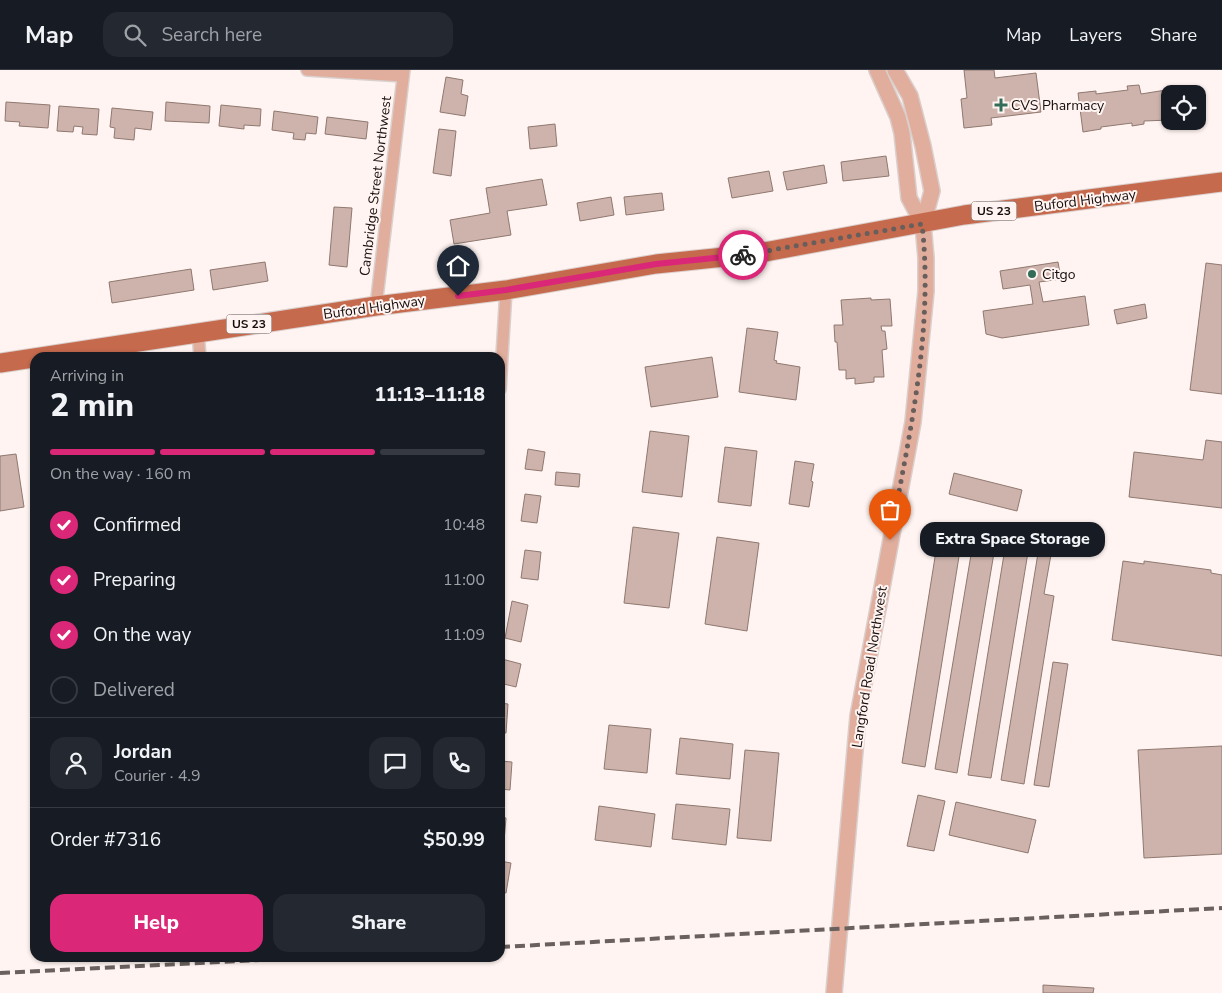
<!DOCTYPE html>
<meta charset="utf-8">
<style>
body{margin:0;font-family:"Nunito Sans",sans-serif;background:#242831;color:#f1f3f6;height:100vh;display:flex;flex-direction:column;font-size:19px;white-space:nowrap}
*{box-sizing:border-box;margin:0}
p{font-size:16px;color:#9ea1a6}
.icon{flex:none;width:28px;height:28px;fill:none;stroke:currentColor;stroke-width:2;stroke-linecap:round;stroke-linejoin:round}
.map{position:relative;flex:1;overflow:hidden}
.sheet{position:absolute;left:30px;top:282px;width:475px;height:610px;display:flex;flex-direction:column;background:#171b24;border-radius:15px;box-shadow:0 1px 4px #0004}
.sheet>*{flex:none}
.tools{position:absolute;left:1161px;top:15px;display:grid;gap:10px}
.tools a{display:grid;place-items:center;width:45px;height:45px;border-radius:10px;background:#171b24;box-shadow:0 1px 4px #0004;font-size:25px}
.pin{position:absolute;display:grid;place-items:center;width:42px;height:42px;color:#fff;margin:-51px -21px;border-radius:50% 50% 50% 0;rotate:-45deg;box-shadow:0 0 5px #0007}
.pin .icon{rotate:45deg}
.courier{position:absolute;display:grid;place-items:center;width:50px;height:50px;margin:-25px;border:4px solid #db2777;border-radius:50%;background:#fff;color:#222;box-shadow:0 1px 6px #0007}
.bubble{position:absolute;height:35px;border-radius:15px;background:#171b24;box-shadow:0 1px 4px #0004;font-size:16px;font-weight:800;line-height:35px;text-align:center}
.overview em{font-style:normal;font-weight:800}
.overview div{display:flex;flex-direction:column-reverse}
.overview{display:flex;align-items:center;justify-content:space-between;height:85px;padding:0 20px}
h1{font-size:32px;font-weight:800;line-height:38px}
.bar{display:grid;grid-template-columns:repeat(4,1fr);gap:8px 5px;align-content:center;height:60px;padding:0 20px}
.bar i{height:6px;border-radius:4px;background:#363941}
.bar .active{background:#db2777}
.bar p{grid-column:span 4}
.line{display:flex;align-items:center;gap:12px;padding:0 20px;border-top:1px solid #363941}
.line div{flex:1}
.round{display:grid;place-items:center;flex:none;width:52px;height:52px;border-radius:15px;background:#242831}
ol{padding:0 20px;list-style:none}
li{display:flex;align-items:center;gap:15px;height:55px}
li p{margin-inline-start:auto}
li .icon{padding:5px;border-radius:50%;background:#db2777;color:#fff;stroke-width:4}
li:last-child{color:#9ea1a6}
li i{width:28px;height:28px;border:2px solid #363941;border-radius:50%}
.button{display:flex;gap:10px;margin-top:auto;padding:10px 20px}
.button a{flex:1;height:58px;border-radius:15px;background:#db2777;color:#fff;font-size:20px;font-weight:800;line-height:58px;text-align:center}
.button a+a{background:#242831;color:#f1f3f6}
header{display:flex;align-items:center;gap:30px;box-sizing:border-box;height:70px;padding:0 25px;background:#171b24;border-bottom:1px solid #363941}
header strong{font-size:24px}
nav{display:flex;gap:28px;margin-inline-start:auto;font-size:18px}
.search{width:350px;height:45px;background:#242831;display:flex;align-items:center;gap:12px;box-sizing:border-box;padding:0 18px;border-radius:15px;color:#9ea1a6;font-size:19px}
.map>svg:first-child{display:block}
.building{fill:#cdb3ab;stroke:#8f7870}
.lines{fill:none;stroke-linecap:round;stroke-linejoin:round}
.minor-casing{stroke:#dacfcc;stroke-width:14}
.tertiary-casing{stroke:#dacfcc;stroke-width:18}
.primary-casing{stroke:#dacfcc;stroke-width:21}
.minor{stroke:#e1ad9c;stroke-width:11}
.tertiary{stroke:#e1ad9c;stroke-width:15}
.primary{stroke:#c66a4d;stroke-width:19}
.rail{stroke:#6a615e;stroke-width:4;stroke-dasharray:10 5;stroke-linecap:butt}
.done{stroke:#685e5c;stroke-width:5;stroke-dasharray:0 9}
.route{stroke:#db2777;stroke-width:6}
.poi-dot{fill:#336d57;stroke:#fff4f1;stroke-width:2}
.labels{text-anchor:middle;stroke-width:4;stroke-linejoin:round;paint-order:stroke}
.shield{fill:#fff4f1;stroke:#5c5350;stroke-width:1}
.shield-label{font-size:12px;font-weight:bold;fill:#160e0b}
.poi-label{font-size:14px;fill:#160e0b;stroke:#fff4f1;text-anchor:start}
.street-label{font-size:14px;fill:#160e0b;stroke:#fff4f1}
</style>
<header>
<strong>Map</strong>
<div class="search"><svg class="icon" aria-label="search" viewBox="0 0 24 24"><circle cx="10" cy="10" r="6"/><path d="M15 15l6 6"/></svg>Search here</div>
<nav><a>Map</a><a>Layers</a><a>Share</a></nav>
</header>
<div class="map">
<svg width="1222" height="923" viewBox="0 0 1222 923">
<rect width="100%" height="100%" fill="#fff4f1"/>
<!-- building -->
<g class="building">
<polygon points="964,0 994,0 995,8 1036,3 1041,42 991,48 992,55 964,58 961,29 967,28"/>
<polygon points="446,7 463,10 461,24 468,26 465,46 440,42"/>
<polygon points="1139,15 1141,24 1166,20 1181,24 1182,21 1195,24 1170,24 1170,50 1144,51 1144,54 1132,56 1132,53 1101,57 1101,59 1083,62 1078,23 1096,21 1096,24 1128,20 1127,16"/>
<polygon points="1198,27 1204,29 1197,55 1188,53 1187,57 1174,54 1175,51 1198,51"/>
<polygon points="6,32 50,35 48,58 19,56 20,52 5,51"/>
<polygon points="166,32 210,36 209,53 165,51"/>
<polygon points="221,35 261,39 260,56 244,55 244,59 219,56"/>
<polygon points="59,36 99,39 97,65 82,64 83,57 74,56 73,62 57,61"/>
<polygon points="112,38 153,42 151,60 135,58 134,70 114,68 115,58 110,57"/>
<polygon points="274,41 318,47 316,64 306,63 305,70 293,69 294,63 272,60"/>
<polygon points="327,47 368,52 366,69 325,64"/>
<polygon points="555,54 557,76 530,79 528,57"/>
<polygon points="439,59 456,61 451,106 433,103"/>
<polygon points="886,86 889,106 843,111 841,92"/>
<polygon points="824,95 827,113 787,120 783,102"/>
<polygon points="769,101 773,121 732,128 728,108"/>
<polygon points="542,109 547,135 507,141 511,165 454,174 450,150 490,143 486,118"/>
<polygon points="662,123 664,140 626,145 624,127"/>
<polygon points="611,127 614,145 580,151 577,133"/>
<polygon points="334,137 352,138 347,197 329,195"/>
<polygon points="265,192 268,211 213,220 210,200"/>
<polygon points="1058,192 1061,209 1039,212 1043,232 1085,226 1089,255 1002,268 986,264 983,241 1033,234 1030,215 1003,219 1000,201"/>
<polygon points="1206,193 1222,195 1222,324 1190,320"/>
<polygon points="191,199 194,220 112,233 109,212"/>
<polygon points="871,228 871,230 890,229 892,256 881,256 882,261 885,261 887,279 882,280 884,307 874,307 874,312 855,314 855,308 846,309 846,300 839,300 837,272 835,272 834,255 843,255 841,230"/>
<polygon points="1145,234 1147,248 1117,254 1114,240"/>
<polygon points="747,258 778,262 774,290 777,291 776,293 800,297 796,330 739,322"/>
<polygon points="712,287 718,327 651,337 645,297"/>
<polygon points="650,361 689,366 682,427 642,422"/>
<polygon points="1206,370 1222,372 1222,438 1129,427 1134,382 1203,390"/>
<polygon points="725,377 757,381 751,436 718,432"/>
<polygon points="528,379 545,382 542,401 525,399"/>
<polygon points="16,384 24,437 0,441 0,386"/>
<polygon points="795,391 814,394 811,411 813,412 809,437 789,434"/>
<polygon points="556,402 580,404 579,417 555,415"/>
<polygon points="954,403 1022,420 1017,441 949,424"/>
<polygon points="525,424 541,426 537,453 521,451"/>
<polygon points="940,456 951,457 950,466 962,468 925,697 902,693"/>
<polygon points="633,457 679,463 669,538 624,533"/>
<polygon points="975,461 997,465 957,703 935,699"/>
<polygon points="1007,466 1030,470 991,708 968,705"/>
<polygon points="717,467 759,473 747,561 705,554"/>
<polygon points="1039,477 1052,479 1044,524 1054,526 1024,714 1001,710"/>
<polygon points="525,480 541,482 538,510 521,508"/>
<polygon points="1123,491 1144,494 1144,491 1211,500 1211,503 1222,505 1222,586 1112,570"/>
<polygon points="512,531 528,535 521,572 505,568"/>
<polygon points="502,589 521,594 516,617 500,613"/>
<polygon points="1053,592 1068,594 1049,717 1034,715"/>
<polygon points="500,633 508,634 506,663 500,663"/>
<polygon points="609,655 651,659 647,703 604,699"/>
<polygon points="680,668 733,674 730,709 676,704"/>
<polygon points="1222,676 1222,784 1144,788 1138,680"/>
<polygon points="745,680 779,683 771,771 737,768"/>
<polygon points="500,691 512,692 510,720 500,719"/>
<polygon points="918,725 945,731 934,781 907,776"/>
<polygon points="956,732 1036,750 1028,783 949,765"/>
<polygon points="676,734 730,739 726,775 672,769"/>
<polygon points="599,736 655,744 651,777 595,770"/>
<polygon points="500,747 506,748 503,783 500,783"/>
<polygon points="500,791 511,793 506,823 500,822"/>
<polygon points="1043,915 1094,918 1093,923 1043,923"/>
</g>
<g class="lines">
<defs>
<g id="minor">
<polyline points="307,0 403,6"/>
<polyline points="376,236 404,0"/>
<polyline points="198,261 200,288"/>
<polyline points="500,319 506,220"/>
</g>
<g id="tertiary">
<polyline points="895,0 910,26 923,76 932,121 923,154"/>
<polyline points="834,923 858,646 913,352 926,221 926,188 923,154 909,128 902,63 898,47 877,0"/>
</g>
<polyline id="primary" points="0,293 376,236 506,220 656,194 754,184 964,145 1222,112"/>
</defs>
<!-- minor casing -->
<use href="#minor" class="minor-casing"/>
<!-- tertiary casing -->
<use href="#tertiary" class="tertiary-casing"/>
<!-- primary casing -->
<use href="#primary" class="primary-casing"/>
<!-- minor -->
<use href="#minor" class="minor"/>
<!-- tertiary -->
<use href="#tertiary" class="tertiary"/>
<!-- primary -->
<use href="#primary" class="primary"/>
<!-- rail -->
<g class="rail">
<polyline points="500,877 1222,838"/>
<polyline points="0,903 299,888"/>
</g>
</g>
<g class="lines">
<!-- done -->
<path class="done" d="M743,185L922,154C934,261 909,365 890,470"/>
<!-- route -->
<polyline class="route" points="458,226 506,220 656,194 743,185"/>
</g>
<!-- markers -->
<g class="poi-dot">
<path d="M998.5 27.5h5v5h5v5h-5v5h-5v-5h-5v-5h5z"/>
<circle cx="1032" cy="204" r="5"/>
</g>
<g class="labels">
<!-- shield labels -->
<g class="shield">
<rect x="971.5" y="131.5" width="45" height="19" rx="4"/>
<rect x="226.5" y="244.5" width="45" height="19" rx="4"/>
</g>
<g class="shield-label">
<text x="994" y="145">US 23</text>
<text x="249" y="258">US 23</text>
</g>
<!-- poi labels -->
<g class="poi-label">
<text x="1011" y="40">CVS Pharmacy</text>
<text x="1042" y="209">Citgo</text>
</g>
<!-- street labels -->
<g class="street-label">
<text transform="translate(375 116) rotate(-83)" y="5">Cambridge Street Northwest</text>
<text transform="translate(1085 130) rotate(-7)" y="5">Buford Highway</text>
<text transform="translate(374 237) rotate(-8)" y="5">Buford Highway</text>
<text transform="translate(869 597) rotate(-81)" y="5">Langford Road Northwest</text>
</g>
</g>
</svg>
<div class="tools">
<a><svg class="icon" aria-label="locate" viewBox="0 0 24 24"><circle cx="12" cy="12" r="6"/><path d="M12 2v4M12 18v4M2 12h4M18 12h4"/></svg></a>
</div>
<div class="pin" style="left:890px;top:470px;background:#ea580c"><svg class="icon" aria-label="bag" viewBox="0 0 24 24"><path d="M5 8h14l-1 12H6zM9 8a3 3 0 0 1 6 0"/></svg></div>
<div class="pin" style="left:458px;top:226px;background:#1f2937"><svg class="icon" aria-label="home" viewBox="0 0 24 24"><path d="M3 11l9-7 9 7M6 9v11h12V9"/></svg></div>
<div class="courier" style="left:743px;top:185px"><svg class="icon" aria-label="bike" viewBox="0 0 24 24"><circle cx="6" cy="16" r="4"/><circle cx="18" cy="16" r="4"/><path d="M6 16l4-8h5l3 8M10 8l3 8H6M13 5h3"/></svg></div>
<div class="bubble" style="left:920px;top:452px;width:185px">Extra Space Storage</div>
<section class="sheet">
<div class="overview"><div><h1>2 min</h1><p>Arriving in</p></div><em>11:13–11:18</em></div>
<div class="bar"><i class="active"></i><i class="active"></i><i class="active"></i><i></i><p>On the way · 160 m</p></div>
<ol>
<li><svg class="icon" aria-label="check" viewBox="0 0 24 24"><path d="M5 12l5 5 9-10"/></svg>Confirmed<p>10:48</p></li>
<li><svg class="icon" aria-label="check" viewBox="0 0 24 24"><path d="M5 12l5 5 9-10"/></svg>Preparing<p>11:00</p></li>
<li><svg class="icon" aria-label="check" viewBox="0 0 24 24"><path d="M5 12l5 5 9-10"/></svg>On the way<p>11:09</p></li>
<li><i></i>Delivered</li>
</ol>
<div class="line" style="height:90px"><a class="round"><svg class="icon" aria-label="person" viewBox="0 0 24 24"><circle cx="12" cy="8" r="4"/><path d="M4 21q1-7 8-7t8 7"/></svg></a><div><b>Jordan</b><p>Courier · 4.9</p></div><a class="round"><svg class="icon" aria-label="chat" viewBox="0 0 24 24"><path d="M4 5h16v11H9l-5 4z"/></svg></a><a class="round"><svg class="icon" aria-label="phone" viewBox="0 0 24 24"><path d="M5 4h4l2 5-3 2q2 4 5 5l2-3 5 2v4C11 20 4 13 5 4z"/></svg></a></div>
<div class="line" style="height:65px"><div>Order #7316</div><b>$50.99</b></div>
<div class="button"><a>Help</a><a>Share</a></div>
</section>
</div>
